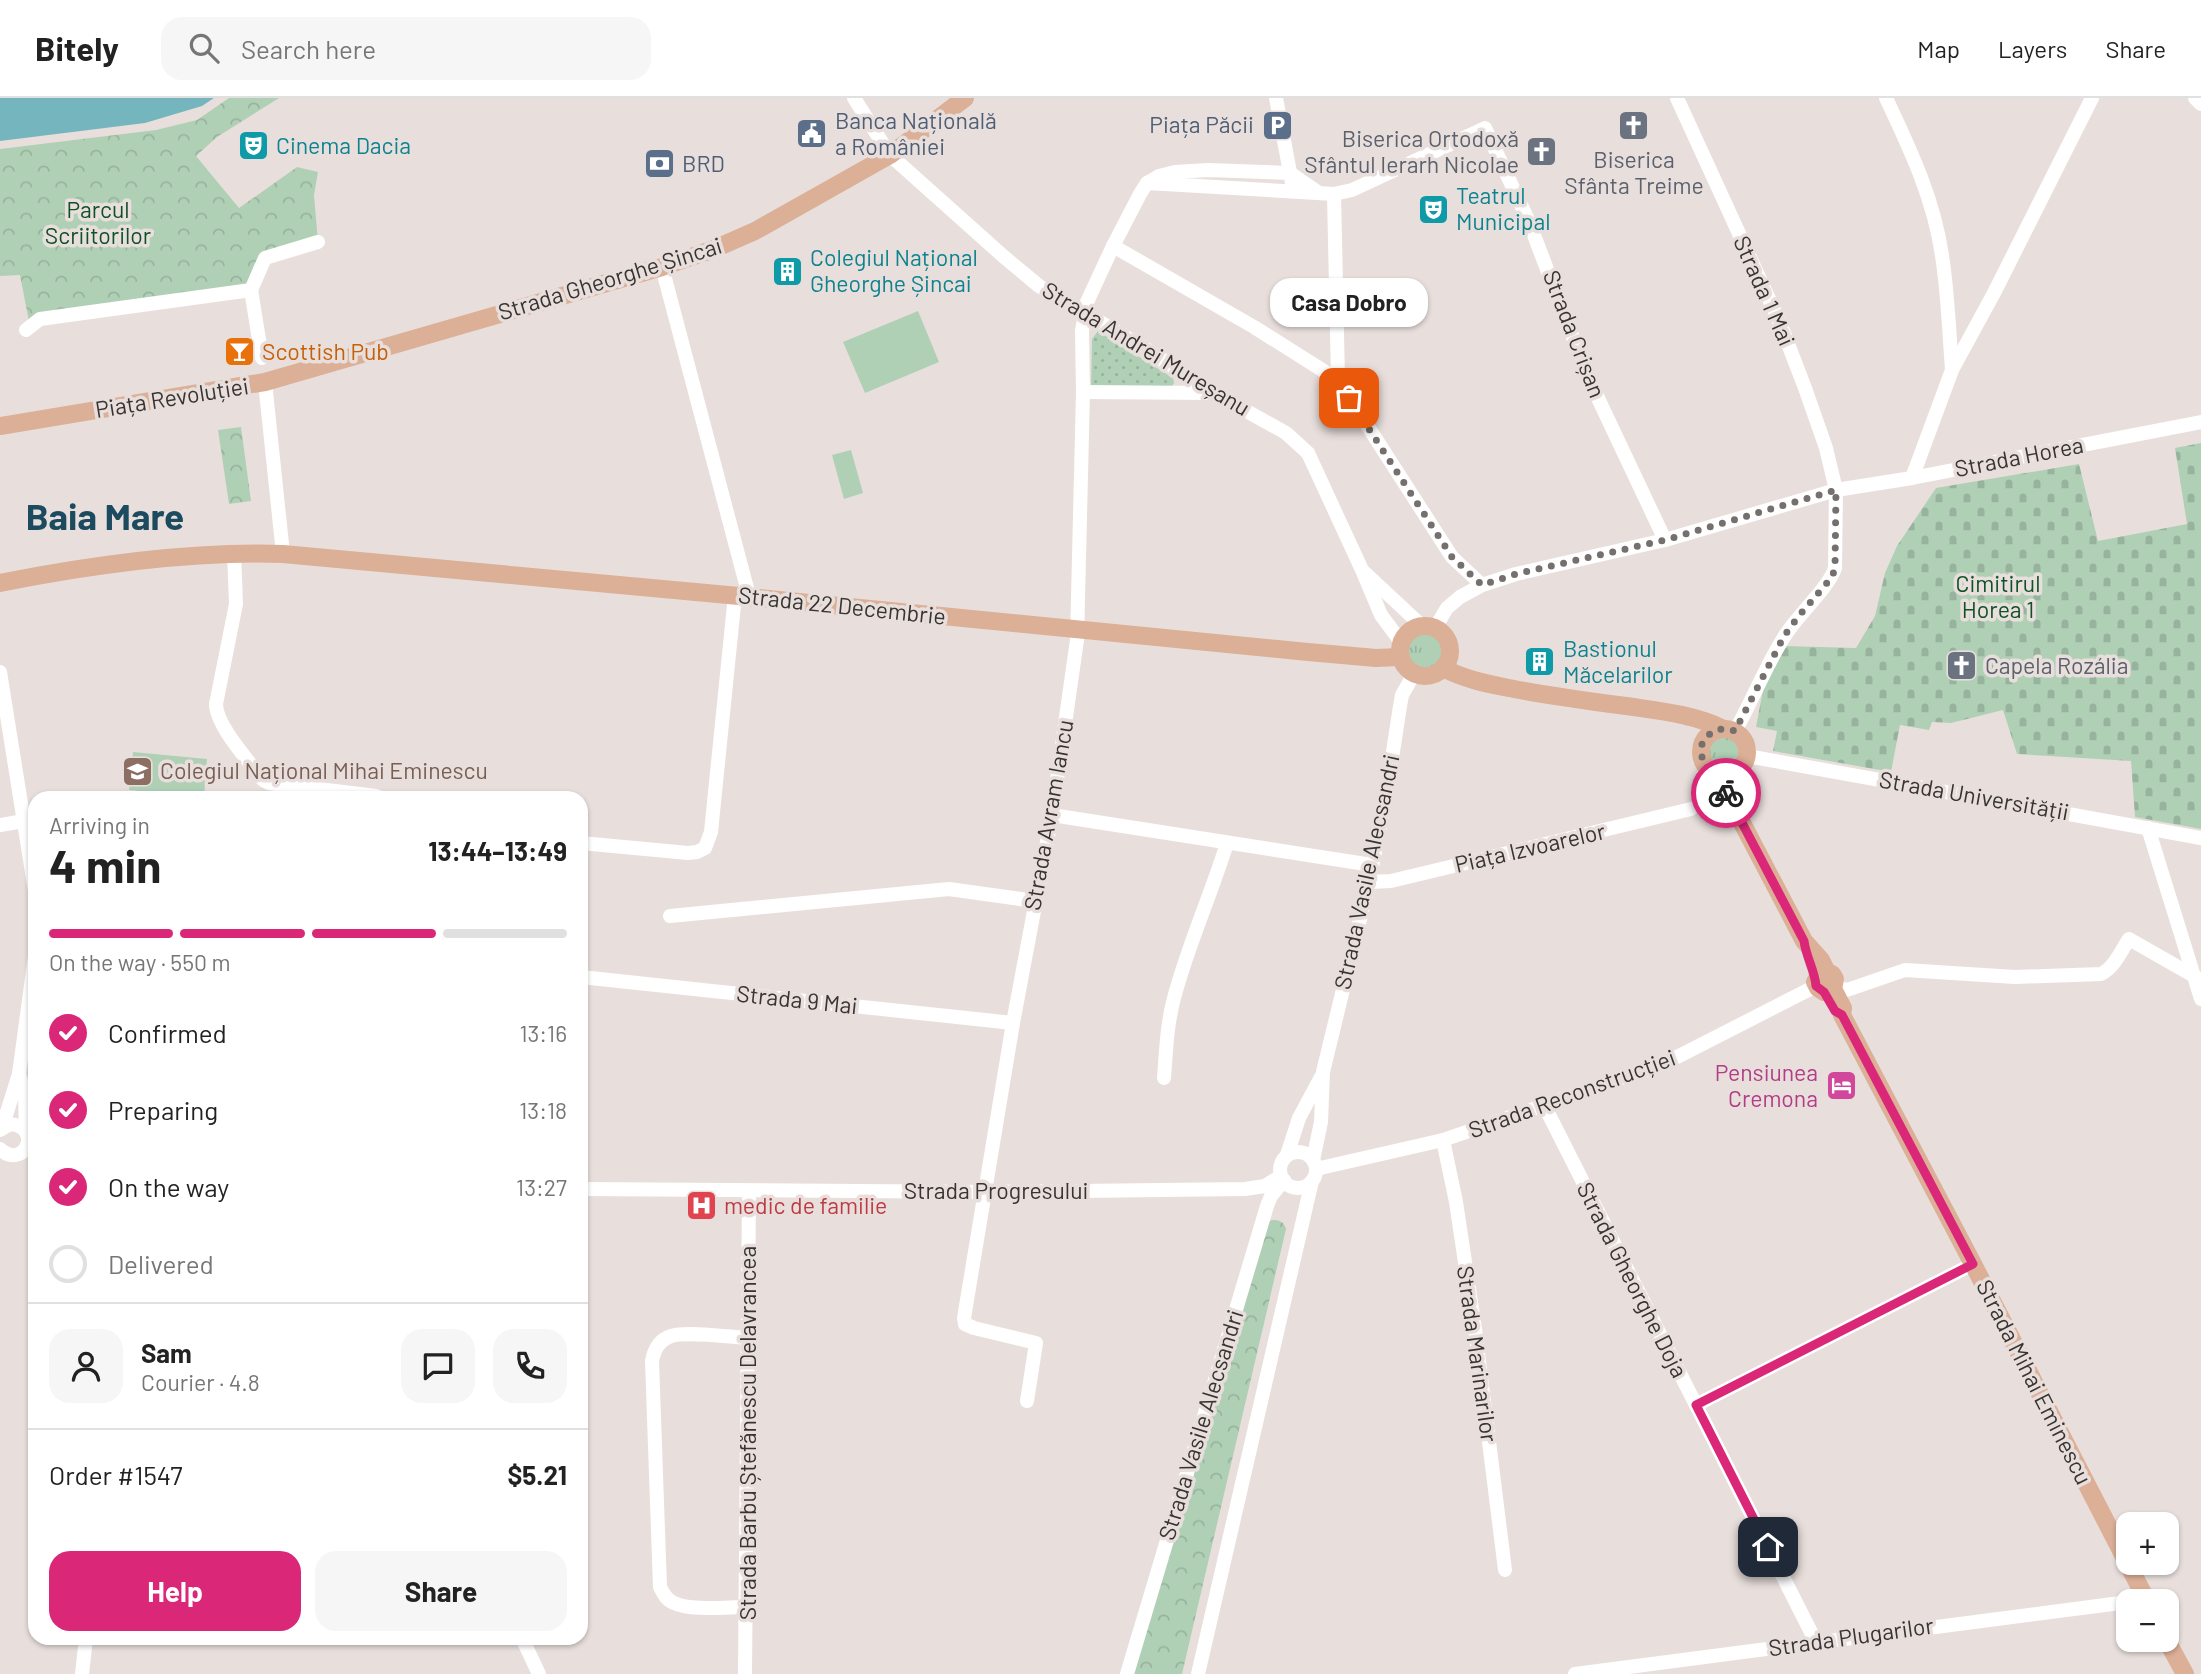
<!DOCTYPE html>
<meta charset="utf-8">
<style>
body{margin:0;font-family:Barlow,sans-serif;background:#f6f6f6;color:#222;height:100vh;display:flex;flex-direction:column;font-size:26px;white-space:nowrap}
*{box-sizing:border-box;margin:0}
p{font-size:23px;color:#767676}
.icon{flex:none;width:38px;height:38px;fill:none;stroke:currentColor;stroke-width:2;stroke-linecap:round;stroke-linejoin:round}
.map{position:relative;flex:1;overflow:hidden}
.sheet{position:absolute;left:28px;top:693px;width:560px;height:854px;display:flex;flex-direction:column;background:#fff;border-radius:21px;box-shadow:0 2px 5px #0004}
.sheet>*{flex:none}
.controls{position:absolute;left:2116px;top:1414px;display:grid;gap:14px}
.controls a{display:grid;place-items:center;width:63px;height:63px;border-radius:14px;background:#fff;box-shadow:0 2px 5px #0004;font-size:35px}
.pin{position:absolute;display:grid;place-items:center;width:60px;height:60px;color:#fff;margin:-30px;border-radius:14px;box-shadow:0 4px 10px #0006}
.courier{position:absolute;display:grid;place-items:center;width:70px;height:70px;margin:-35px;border:5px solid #db2777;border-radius:50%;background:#fff;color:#222;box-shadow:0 2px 9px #0007}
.bubble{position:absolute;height:49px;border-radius:21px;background:#fff;box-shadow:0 2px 5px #0004;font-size:23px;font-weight:700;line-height:49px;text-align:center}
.headline em{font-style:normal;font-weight:700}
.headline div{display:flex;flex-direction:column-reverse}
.headline{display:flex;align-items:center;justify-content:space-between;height:119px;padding:0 21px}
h1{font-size:46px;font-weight:700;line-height:52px}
.bar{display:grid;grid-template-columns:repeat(4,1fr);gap:10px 7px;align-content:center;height:84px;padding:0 21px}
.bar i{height:9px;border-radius:5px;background:#e0e0e0}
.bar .on{background:#db2777}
.bar p{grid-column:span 4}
.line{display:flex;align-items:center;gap:18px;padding:0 21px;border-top:2px solid #e0e0e0}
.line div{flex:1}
.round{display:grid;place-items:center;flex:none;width:74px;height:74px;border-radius:21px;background:#f6f6f6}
ol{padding:0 21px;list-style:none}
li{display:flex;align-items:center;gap:21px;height:77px}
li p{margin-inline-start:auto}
li .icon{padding:7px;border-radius:50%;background:#db2777;color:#fff;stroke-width:4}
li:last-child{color:#767676}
li i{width:38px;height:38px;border:4px solid #e0e0e0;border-radius:50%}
.primary-button{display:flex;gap:14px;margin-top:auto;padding:14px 21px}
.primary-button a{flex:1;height:80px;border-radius:21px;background:#db2777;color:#fff;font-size:28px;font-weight:700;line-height:80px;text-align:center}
.primary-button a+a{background:#f6f6f6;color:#222}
header{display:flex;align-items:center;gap:42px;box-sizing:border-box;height:98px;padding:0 35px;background:#fff;border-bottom:2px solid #e0e0e0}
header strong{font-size:33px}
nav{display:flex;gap:38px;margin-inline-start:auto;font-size:24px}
.search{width:490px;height:63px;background:#f6f6f6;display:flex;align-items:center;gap:18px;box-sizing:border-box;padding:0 24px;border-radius:21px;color:#767676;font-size:26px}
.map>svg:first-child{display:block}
.grass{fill:url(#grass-tufts)}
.cemetery{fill:url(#cemetery-stones)}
.park{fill:url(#park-crowns)}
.garden{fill:url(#garden-dots)}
.pitch{fill:#b0d0b6}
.water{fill:#75b5bd}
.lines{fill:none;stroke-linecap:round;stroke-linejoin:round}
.minor{stroke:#fff;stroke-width:14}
.major{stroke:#dcaf97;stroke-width:18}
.done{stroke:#75706e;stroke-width:7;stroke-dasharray:0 12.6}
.route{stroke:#db2777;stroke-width:9}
.labels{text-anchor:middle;stroke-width:7;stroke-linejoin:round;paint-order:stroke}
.service-label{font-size:23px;fill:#4e5e75;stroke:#e8dfdc;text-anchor:start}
.worship-label{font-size:23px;fill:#5b616d;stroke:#e8dfdc;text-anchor:end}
.culture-label{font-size:23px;fill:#0d838f;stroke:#e8dfdc;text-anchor:start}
.park-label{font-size:23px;fill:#0e5126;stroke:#e8dfdc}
.street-label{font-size:23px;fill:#373432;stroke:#e8dfdc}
.food-label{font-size:23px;fill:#c56008;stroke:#e8dfdc;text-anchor:start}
.education-label{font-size:23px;fill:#785e54;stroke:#e8dfdc;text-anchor:start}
.hotel-label{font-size:23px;fill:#b23c85;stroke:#e8dfdc;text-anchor:end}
.health-label{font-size:23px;fill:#be3a42;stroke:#e8dfdc;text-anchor:start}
.town-label{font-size:37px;font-weight:bold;fill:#1c4b5f;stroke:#e8dfdc}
</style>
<header>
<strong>Bitely</strong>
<div class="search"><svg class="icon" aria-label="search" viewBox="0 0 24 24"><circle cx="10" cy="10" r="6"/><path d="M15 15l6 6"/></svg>Search here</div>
<nav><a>Map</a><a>Layers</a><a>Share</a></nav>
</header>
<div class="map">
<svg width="2201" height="1576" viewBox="0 0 2201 1576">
<defs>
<pattern id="grass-tufts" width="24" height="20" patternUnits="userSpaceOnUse" patternTransform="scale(1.75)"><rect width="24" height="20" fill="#b0d0b6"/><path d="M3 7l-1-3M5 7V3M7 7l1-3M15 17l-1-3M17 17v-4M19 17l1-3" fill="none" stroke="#98b39d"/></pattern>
<pattern id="cemetery-stones" width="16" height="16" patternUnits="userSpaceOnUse" patternTransform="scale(1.75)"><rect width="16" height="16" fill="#b0d0b6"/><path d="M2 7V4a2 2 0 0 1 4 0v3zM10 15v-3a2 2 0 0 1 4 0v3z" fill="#98b39d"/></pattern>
<pattern id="park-crowns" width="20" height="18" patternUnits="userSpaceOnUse" patternTransform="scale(1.75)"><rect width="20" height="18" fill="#b0d0b6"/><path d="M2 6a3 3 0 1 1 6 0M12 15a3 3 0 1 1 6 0" fill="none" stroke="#98b39d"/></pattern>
<pattern id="garden-dots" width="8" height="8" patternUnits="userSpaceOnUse" patternTransform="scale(1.75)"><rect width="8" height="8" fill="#b0d0b6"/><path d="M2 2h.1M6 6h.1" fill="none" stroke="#98b39d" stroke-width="1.8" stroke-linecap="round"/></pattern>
</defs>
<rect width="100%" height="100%" fill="#e8dfdc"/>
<!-- grass -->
<g class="grass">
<circle cx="1425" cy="553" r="19"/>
<circle cx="1724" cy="654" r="18"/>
</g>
<!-- cemetery -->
<polygon class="cemetery" points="2201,345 2201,731 2135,719 2131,663 2017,656 2003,612 1951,625 1932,624 1929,632 1900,627 1891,674 1773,653 1777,633 1756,629 1763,592 1785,548 1856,550 1875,518 1885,475 1897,448 1936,390 2079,366 2098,443 2187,426 2175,350"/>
<!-- park -->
<g class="park">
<polygon points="229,0 279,0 217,39 196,58 239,110 297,69 318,74 314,97 318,144 265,160 251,192 30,229 20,177 0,178 0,51 156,32 197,22"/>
<polygon points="241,329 251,403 229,406 218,332"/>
<path d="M1273,1122C1280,1122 1284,1124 1286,1131L1182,1576H1130L1268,1123Z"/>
</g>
<!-- garden -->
<polygon class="garden" points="1098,233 1173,280 1174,285 1170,291 1091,290 1092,241"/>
<!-- pitch -->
<g class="pitch">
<polygon points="918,213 939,264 865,295 843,244"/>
<polygon points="851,352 863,395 844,401 832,357"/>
<polygon points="133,654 207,661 204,699 129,692"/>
</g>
<!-- water -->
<polygon class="water" points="0,0 214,0 202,8 145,25 0,43"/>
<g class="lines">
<!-- minor -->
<g class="minor">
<polyline points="854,0 890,57 1003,158 1039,188 1146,251 1214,295 1286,335 1308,355 1362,472 1381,517 1401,544"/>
<polyline points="1276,0 1292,85"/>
<path d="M1677,0L1780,225L1805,290L1826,350L1836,392L1835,470C1829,489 1799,516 1786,536C1766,566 1753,602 1735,633"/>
<path d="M1886,0C1910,51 1934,101 1942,158C1948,195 1949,234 1952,271"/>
<polyline points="2195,0 2201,6"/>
<polyline points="1147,85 1334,96 1352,92 1485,30 1529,124 1588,279 1665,442"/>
<polyline points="1334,96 1338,282 1452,459 1482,487"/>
<polyline points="1113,148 1254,229 1338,282"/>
<polyline points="251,192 262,260"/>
<polyline points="26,232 40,221 251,192 265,160 318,144"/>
<polyline points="265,284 283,456"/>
<polyline points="1083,294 1214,295"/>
<polyline points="1912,380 1952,272 1994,195 2092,0"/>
<path d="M234,454L236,506L216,606C216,628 250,664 263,682L269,685L376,698L381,700"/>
<polyline points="1363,473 1422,528"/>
<polyline points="1435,530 1447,510 1460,499 1482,487 1516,476 1665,442 1836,392 1912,380 2201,324"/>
<polyline points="0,574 35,793"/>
<polyline points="1747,658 2201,740"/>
<polyline points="1052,717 1372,767"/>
<polyline points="0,727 24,723"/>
<polyline points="2148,730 2201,901"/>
<polyline points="581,745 688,755 697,754 705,750 711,734 734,507 739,498 747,490 662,169"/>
<polyline points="1369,784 1391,783 1691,711"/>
<polyline points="670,818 949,791 1035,803"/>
<polyline points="581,879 1013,925"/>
<path d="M1835,889L1847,892L1905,872L2015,879L2101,876C2114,870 2121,853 2129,841L2201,882"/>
<polyline points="19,976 25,997 26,1034"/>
<path d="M1164,980C1166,953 1167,926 1174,900C1188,847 1211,797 1227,745"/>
<polyline points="1544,1007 1816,1544"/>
<polyline points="2,1030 19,976 35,858"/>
<path d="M0,1032L10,1026C44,1029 24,1073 0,1051"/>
<polyline points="1443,1042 1456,1104 1475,1231 1505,1472"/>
<circle cx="1298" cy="1072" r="18"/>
<polyline points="1287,1057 1299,1020 1321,979"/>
<polyline points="1313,1062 1321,1024 1323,974 1369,784 1387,693 1400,608 1402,597 1414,576"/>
<polyline points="1316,1071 1443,1042 1649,971 1679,958 1816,888"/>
<polyline points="581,1091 985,1094 1245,1091 1265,1088 1281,1078"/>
<polyline points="1027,1303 1036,1245 974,1230 965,1226 964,1220 1013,925 1052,717 1077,542 1083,294 1082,233 1087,204 1113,148 1140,96 1147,85 1159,78 1175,74 1208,72 1290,75 1319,95"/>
<polyline points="1696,1307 1973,1166"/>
<path d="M746,1509C727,1509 690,1513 674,1505C666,1502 663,1495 660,1489L652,1263C654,1252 659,1242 671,1238C688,1233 729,1239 749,1240"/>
<polyline points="522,1540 539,1576"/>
<polyline points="82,1576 86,1540"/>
<polyline points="745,1576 749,1093"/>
<polyline points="1127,1576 1267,1108 1271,1098 1284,1082"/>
<polyline points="1198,1576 1312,1083"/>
<polyline points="1575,1576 2128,1504"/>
</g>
<!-- major -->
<g class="major">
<polyline points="0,328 265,284 662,169 714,151 755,133 890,57 965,0"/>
<path d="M0,485C91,467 190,453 283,456L739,498L1308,554L1376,560L1400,559"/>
<circle cx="1425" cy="553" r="25"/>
<path d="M1443,570C1466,582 1489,586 1514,591C1551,598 1588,603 1626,608C1660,613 1693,616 1724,631"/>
<circle cx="1724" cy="654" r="23"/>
<polyline points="1710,673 1732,701 1740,721 1804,843 1821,862 1827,874 1832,876 1835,881 1833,891 1824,894 1818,890 1815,884 1820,876 1827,874"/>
<polyline points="1833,891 1843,910 1842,917 1973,1166 2147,1503"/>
<polyline points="2166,1541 2185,1576"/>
</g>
</g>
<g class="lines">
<!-- done -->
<path class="done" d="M1349,300L1452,459L1482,487L1516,476L1665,442L1836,392L1835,470L1832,479L1798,519L1784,538L1735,633C1720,628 1709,633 1702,646V663L1726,695"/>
<!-- route -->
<path class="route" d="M1726,695L1732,701L1740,721L1804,843C1806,859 1815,873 1816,888L1824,894L1835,913L1842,917L1973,1166L1696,1307L1768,1449"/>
</g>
<!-- icons -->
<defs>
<symbol id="parking-square" viewBox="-11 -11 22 22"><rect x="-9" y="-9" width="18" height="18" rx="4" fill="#5c6f8a" stroke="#e8dfdc"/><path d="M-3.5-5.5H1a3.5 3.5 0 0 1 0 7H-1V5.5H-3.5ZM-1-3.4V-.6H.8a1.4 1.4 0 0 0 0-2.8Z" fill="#fff"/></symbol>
<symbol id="church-square" viewBox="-11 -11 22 22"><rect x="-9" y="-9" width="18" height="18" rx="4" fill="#6b7280" stroke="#e8dfdc"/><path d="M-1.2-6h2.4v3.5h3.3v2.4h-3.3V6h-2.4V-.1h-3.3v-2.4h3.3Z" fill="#fff"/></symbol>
<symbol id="civic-square" viewBox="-11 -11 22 22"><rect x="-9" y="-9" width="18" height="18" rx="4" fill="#5c6f8a" stroke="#e8dfdc"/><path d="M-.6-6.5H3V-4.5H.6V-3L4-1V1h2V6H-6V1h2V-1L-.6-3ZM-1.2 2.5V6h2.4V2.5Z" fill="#fff"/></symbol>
<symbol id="theatre-square" viewBox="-11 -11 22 22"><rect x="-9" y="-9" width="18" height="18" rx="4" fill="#0f9aa8" stroke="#e8dfdc"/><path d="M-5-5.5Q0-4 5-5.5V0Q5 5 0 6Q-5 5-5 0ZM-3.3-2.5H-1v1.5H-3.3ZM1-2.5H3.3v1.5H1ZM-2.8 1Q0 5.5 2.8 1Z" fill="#fff"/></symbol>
<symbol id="bank-square" viewBox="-11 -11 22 22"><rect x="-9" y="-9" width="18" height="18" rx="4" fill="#5c6f8a" stroke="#e8dfdc"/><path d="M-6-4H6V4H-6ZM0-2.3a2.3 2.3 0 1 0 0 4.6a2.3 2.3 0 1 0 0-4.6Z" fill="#fff"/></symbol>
<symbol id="building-square" viewBox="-11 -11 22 22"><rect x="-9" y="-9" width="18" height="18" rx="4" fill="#0f9aa8" stroke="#e8dfdc"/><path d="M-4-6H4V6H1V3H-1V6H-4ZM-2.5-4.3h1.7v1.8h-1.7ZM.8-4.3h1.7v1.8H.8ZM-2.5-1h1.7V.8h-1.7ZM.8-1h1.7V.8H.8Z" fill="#fff"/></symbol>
<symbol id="bar-square" viewBox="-11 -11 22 22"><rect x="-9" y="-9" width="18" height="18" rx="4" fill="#e8710a" stroke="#e8dfdc"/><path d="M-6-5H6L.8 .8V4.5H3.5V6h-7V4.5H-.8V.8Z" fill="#fff"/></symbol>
<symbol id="university-square" viewBox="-11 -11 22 22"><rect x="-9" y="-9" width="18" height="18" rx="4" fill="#8d6e63" stroke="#e8dfdc"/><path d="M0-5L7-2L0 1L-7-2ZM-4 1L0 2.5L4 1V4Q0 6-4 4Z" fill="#fff"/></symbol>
<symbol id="hotel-square" viewBox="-11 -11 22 22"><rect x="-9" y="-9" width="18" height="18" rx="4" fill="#d1479c" stroke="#e8dfdc"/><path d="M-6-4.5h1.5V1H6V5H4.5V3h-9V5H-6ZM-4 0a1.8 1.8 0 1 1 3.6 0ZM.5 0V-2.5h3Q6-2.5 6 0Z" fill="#fff"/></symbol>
<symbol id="hospital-square" viewBox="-11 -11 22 22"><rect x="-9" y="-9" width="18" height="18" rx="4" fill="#e0444e" stroke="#e8dfdc"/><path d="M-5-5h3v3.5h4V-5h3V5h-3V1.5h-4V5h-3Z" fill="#fff"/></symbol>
</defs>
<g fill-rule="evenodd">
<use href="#parking-square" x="1260" y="10" width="35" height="35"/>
<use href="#church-square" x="1616" y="10" width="35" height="35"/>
<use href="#civic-square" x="794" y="18" width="35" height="35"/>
<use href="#theatre-square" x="236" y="30" width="35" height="35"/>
<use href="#church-square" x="1524" y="36" width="35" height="35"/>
<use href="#bank-square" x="642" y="48" width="35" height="35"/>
<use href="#theatre-square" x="1416" y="94" width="35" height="35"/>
<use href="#building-square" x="770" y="156" width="35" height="35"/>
<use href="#bar-square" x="222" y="236" width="35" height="35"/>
<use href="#building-square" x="1522" y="546" width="35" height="35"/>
<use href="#church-square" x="1944" y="550" width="35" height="35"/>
<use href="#university-square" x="120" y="656" width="35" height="35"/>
<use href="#hotel-square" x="1824" y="970" width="35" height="35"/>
<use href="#hospital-square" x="684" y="1090" width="35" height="35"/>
</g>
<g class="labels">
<!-- service labels -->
<g class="service-label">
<text x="835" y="31">Banca Națională<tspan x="835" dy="26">a României</tspan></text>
<text x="1254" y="35" text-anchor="end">Piața Păcii</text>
<text x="682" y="74">BRD</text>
</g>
<!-- worship labels -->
<g class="worship-label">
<text x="1519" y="49">Biserica Ortodoxă<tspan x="1519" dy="26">Sfântul Ierarh Nicolae</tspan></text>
<text x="1634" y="70" text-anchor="middle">Biserica<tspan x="1634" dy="26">Sfânta Treime</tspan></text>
<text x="1985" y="576" text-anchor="start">Capela Rozália</text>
</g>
<!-- culture labels -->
<g class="culture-label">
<text x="276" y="56">Cinema Dacia</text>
<text x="1456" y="106">Teatrul<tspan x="1456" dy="26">Municipal</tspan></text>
<text x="810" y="168">Colegiul Național<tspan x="810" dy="26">Gheorghe Șincai</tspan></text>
<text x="1563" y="559">Bastionul<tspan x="1563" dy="26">Măcelarilor</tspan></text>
</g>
<!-- park labels -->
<g class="park-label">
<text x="98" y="120">Parcul<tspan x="98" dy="26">Scriitorilor</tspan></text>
<text x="1998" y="494">Cimitirul<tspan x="1998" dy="26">Horea 1</tspan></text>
</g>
<!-- street labels -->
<g class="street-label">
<text transform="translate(610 181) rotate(-17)" y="8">Strada Gheorghe Șincai</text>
<text transform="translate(1764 193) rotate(66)" y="8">Strada 1 Mai</text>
<text transform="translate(1574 236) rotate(69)" y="8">Strada Crișan</text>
<text transform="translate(1146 251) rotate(31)" y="8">Strada Andrei Mureșanu</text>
<text transform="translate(172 300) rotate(-9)" y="8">Piața Revoluției</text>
<text transform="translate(2019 359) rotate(-11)" y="8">Strada Horea</text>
<text transform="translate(842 508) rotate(6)" y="8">Strada 22 Decembrie</text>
<text transform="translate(1974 698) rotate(10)" y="8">Strada Universității</text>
<text transform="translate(1049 717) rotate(-80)" y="8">Strada Avram Iancu</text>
<text transform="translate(1530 750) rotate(-13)" y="8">Piața Izvoarelor</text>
<text transform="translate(1367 774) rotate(-78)" y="8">Strada Vasile Alecsandri</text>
<text transform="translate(797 902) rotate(6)" y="8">Strada 9 Mai</text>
<text transform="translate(1572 996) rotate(-20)" y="8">Strada Reconstrucției</text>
<text x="996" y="1101">Strada Progresului</text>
<text transform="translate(1632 1182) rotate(63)" y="8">Strada Gheorghe Doja</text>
<text transform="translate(1477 1256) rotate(82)" y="8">Strada Marinarilor</text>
<text transform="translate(2034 1284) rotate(63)" y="8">Strada Mihai Eminescu</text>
<text transform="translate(1201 1327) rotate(-73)" y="8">Strada Vasile Alecsandri</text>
<text transform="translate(748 1335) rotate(-90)" y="8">Strada Barbu Ștefănescu Delavrancea</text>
<text transform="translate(1851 1539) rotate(-8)" y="8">Strada Plugarilor</text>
</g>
<!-- food labels -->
<g class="food-label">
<text x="262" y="262">Scottish Pub</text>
</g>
<!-- education labels -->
<g class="education-label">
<text x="160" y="681">Colegiul Național Mihai Eminescu</text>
</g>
<!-- hotel labels -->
<g class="hotel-label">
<text x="1818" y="983">Pensiunea<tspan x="1818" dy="26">Cremona</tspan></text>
</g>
<!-- health labels -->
<g class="health-label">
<text x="724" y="1116">medic de familie</text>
</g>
<!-- town labels -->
<g class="town-label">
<text x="105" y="432">Baia Mare</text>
</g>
</g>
</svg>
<div class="controls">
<a>+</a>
<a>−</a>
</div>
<div class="pin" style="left:1349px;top:300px;background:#ea580c"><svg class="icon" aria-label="bag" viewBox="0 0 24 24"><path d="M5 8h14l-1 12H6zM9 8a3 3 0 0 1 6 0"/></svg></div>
<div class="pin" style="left:1768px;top:1449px;background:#1f2937"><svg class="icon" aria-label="home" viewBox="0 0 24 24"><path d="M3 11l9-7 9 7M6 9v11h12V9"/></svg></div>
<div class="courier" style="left:1726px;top:695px"><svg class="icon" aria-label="bike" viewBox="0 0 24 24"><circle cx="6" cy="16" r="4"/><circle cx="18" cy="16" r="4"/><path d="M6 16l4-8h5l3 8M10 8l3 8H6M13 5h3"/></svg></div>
<div class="bubble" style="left:1270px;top:180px;width:158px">Casa Dobro</div>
<section class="sheet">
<div class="headline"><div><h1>4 min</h1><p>Arriving in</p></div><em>13:44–13:49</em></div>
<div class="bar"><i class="on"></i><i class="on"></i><i class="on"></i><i></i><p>On the way · 550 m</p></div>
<ol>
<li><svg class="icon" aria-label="check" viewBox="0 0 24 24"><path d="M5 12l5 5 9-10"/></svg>Confirmed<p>13:16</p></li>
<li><svg class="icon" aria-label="check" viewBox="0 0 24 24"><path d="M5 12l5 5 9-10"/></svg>Preparing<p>13:18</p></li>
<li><svg class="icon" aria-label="check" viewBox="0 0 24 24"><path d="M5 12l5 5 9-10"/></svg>On the way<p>13:27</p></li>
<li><i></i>Delivered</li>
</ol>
<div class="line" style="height:126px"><a class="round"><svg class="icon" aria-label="person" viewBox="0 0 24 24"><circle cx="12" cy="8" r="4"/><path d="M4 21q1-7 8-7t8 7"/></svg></a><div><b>Sam</b><p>Courier · 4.8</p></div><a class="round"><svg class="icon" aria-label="chat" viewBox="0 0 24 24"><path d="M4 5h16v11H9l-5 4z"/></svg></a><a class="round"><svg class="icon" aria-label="phone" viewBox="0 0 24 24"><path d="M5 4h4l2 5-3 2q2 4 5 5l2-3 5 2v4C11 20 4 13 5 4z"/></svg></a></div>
<div class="line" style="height:91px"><div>Order #1547</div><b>$5.21</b></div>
<div class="primary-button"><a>Help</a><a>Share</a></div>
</section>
</div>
